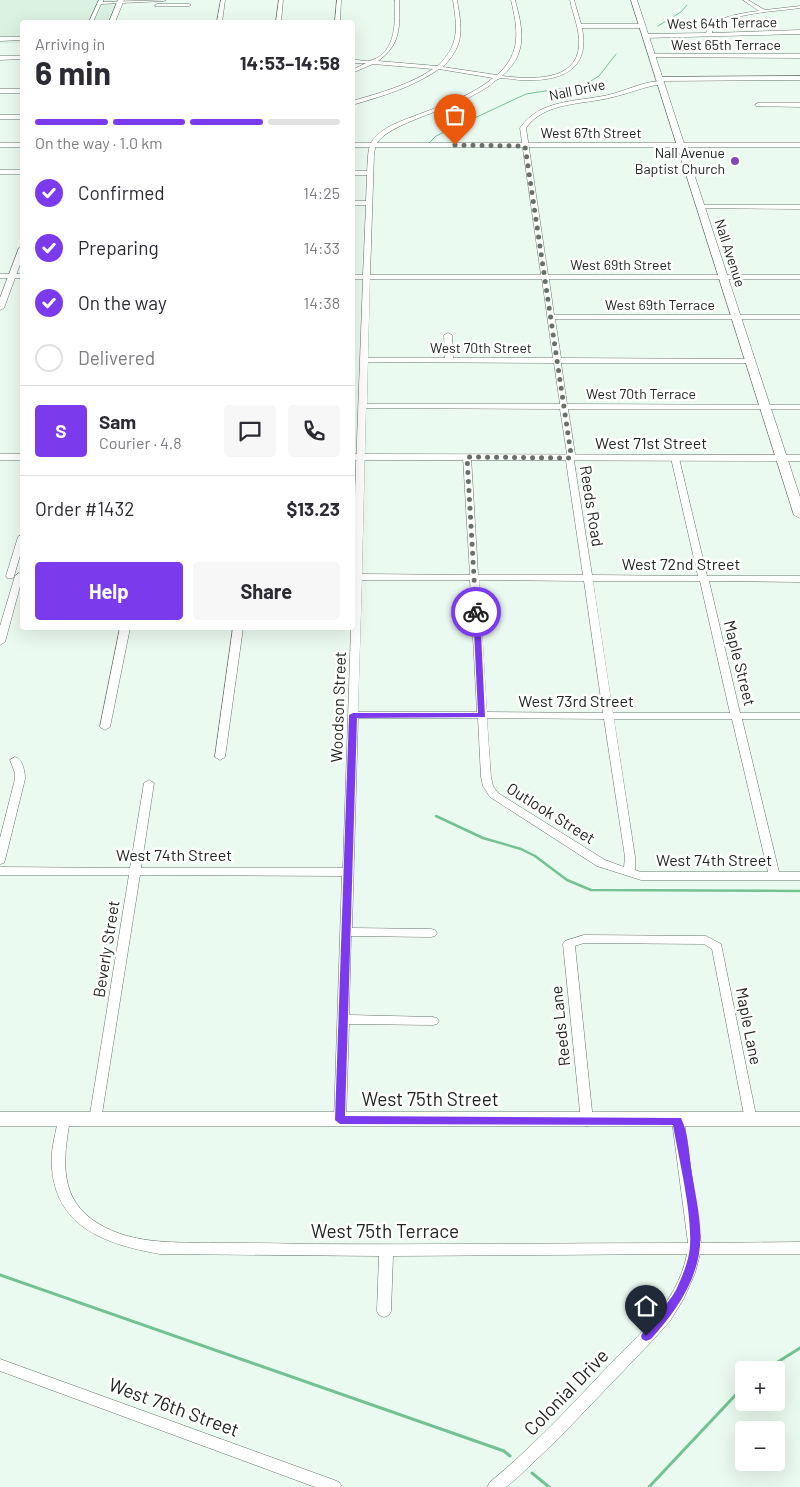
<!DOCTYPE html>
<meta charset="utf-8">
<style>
body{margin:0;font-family:Barlow,sans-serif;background:#f7f7f7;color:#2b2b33;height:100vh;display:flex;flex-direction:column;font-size:19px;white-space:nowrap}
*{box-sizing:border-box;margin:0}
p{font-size:16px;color:#7c7c81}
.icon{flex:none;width:28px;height:28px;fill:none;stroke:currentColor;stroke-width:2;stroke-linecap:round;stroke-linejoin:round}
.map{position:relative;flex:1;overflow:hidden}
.sheet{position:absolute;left:20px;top:20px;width:335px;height:610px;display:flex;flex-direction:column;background:#fff;border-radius:5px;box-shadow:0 5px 20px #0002}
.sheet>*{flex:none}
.tools{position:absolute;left:735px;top:1361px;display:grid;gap:10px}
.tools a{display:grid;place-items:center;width:50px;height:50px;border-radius:5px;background:#fff;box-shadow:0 5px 20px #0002;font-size:25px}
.pin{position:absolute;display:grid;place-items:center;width:42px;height:42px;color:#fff;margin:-51px -21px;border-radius:50% 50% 50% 0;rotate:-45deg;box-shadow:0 0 5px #0007}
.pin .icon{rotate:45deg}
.courier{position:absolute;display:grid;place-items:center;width:50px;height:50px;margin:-25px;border:4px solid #7c3aed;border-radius:50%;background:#fff;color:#222;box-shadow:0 1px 6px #0007}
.head em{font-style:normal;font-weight:700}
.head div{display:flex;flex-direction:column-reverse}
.head{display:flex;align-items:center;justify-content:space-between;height:85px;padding:0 15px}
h1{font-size:32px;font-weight:700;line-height:38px}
.bar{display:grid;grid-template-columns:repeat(4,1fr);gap:8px 5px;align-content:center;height:60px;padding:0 15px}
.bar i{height:6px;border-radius:4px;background:#e1e1e2}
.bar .active{background:#7c3aed}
.bar p{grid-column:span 4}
.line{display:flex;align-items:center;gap:12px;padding:0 15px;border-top:1px solid #e1e1e2}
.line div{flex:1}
.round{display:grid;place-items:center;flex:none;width:52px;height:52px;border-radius:5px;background:#f7f7f7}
ol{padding:0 15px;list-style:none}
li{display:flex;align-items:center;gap:15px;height:55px}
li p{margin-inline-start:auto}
li .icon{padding:5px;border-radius:50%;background:#7c3aed;color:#fff;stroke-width:4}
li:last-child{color:#7c7c81}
li i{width:28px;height:28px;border:2px solid #e1e1e2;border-radius:50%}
.cta{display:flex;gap:10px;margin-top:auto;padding:10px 15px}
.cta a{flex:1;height:58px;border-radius:5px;background:#7c3aed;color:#fff;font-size:20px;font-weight:700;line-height:58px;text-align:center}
.cta a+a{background:#f7f7f7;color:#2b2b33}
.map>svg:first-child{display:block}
.built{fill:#dbf1e2}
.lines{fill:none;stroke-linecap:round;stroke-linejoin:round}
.stream-far2{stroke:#72c292;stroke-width:1}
.stream-far1{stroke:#72c292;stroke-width:2.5}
.stream{stroke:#72c292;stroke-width:3}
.minor-casing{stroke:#67746b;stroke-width:1}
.tertiary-casing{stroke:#67746b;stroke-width:1}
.secondary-casing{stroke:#67746b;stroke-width:1}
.minor{fill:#fff;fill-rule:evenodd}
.tertiary{fill:#fff;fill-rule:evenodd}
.secondary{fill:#fff;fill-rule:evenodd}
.route{fill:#7c3aed}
.done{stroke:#677069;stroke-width:5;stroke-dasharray:0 9}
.poi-dot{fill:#8646bb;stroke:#fff;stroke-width:2}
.labels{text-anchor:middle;stroke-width:5;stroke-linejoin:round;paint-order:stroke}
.far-street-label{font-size:14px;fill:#202521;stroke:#fff}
.far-poi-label{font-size:14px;fill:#202521;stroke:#fff;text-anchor:end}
.street-label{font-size:16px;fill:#202521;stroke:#fff}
.near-street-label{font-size:19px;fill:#202521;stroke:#fff}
</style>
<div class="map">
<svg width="800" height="1487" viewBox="0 0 800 1487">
<rect width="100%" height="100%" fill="#ebfaf0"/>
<!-- built -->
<polygon class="built" points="0,0 116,0 108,22 22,22 22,43 0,43"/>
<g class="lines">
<!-- stream-far2 -->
<g class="stream-far2">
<polyline points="658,26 681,12 687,5"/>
<polyline points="429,143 436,136 526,94 584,85 599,76 616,54"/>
</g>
<!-- stream-far1 -->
<polyline class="stream-far1" points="436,816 483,838 521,849 535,856 567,880 591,890 800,891"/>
<!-- stream -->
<g class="stream">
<polyline points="0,1275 504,1451 510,1456"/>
<polyline points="765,1370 800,1348"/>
<polyline points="532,1473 549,1487"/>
<polyline points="649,1487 744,1386"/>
</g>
<defs>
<g id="minor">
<polygon points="99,0 103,0 103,2 166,0 164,1 101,4 93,22 89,22"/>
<polygon points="221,0 225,0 222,22 217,22"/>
<polygon points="279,0 283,0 281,22 276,22"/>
<polygon points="337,0 341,0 340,22 335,22"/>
<path d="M395,0H399C400,26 401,45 378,61L437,66L439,65C460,43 457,28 453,0H457C462,29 465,44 443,67L497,75C522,53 518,29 511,0H515C523,29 528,54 502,76C529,79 577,83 579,45C580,30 573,15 570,0H574L581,24H641L644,26L641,28H582C591,72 558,82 521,80C515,80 503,77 498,79C495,80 492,84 489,86C480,92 472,96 462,101C442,111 388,125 377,143C375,146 375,150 374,154L370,275H541L520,128C540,99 576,102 608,95C626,91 641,82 660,81L662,82V84C643,87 630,93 613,97C584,105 545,101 526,128L548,275H800V279H549L554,315H800V319H555L561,358L749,359L753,361L749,363H561L567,404L800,405V409H568L575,454L574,461L592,575L698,576L671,458L675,456L679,458L707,576H800V582L709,581L740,713H800V719H742L779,872H800V880H641L597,866L490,797L483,786L481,777L478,718H358L352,928L431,929L435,930L437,933L435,936L431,937L351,936L349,1015L433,1017L437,1018L439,1021L437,1024L433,1025L349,1024L346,1120L344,1124L340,1125L336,1124L334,1120L342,876L140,875L101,1120L99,1124L95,1125L91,1124L89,1120L129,875H0V867L130,868L144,783L149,780L154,783L141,868H343L351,628H352V574L363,279H352V275H363L366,205H352V201H366L367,175H352V171H367C368,162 367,150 372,141C383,125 408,119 425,112C449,103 474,94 493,78L439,69C413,87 383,96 352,105V101C380,93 409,85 433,69L373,64L352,73V70L366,63H352V59C358,60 367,62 372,60C397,52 395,20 395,0ZM370,279H542L553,358H453L452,335L448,333L444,335L445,358H368ZM368,362L554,363L560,404H367ZM366,408L560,409L567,454L566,461L583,575H478L471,457L467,455L463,457L470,575L362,574ZM362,580H470L477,712H358ZM479,580L584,581L603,713L487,712ZM593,581H700L730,713H613ZM487,718L604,719L625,857L624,867L605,860L498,793L493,786L491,777ZM614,719H732L768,872H641L635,870V857Z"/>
<path d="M743,0H748L765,10L800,6V8C771,12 739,12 713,27L712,33L800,30V34L645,38L642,36L645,34L706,33L709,25C725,16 741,13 759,11Z"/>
<polygon points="157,4 189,4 191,5 189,6 155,6"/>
<polygon points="0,37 22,37 22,40 0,41"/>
<polygon points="651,54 800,54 800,58 649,57 649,55"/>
<polygon points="0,56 22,56 22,59 0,60"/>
<polygon points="800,76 800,80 658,81 655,79 658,77"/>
<rect x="0" y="89" width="22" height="4"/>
<polygon points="758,103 800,103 800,107 756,106 755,105"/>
<rect x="0" y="115" width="22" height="4"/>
<rect x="0" y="170" width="22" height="4"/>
<polygon points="700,205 800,205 800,209 698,208 697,207"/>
<rect x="0" y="274" width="22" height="4"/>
<polygon points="22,534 22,549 14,576 13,578 7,578 6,576 18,537"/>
<polygon points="19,573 22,575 22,579 5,642 0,645 0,626 15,576"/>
<polygon points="120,628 130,628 110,727 105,730 100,727"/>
<polygon points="233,628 243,628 225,757 220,760 215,757"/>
<path d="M15,757C23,759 25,772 25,779L5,860L4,863L0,864V838L15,779V773L10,760Z"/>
<polygon points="584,935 706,936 721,944 757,1120 755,1124 751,1125 747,1124 745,1120 712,949 704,944 584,943 575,946 593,1121 591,1125 587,1126 583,1125 581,1121 563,944 565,941"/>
<path d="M64,1115L68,1116L70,1120C63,1160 58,1200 99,1224C134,1245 176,1242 216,1243C245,1243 274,1243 303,1244C431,1245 560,1243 688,1243L672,1121L674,1117L678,1116L682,1117L684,1121L701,1243L800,1242V1254H700L695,1273L684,1298L670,1321L652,1341L559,1438L516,1479L506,1487H487L490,1482C529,1450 564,1413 599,1376C633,1339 677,1306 687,1254L393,1256L391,1311L389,1315L384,1317L379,1315L377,1311L379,1256L160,1254C109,1245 57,1229 52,1169C50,1153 55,1136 58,1120L60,1116Z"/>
<polygon points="0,1359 334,1480 339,1482 342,1487 315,1487 0,1371"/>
</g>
<g id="tertiary">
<polygon points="118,0 124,0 115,22 109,22"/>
<rect x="0" y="143" width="22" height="4"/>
<rect x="352" y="143" width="448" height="4"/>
<polygon points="19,248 22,248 22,259 4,308 0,310 0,298"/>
<rect x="0" y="454" width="22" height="6"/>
<polygon points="352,454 800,455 800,461 352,460"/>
</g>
<g id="secondary">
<polygon points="631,0 637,0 800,497 800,518 794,515"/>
<rect x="0" y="1112" width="800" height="14"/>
</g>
</defs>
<!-- minor casing -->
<use href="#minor" class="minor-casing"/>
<!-- tertiary casing -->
<use href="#tertiary" class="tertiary-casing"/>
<!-- secondary casing -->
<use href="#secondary" class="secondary-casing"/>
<!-- minor -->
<use href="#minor" class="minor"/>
<!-- tertiary -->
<use href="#tertiary" class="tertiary"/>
<!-- secondary -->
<use href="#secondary" class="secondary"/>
</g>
<!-- route -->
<path class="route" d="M473,610L480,612L485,717L357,718L345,1116L681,1118C689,1134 689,1157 692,1174C695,1192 699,1210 700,1227C704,1272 679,1308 651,1339L646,1341L642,1339L641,1336C648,1321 667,1307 676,1290C682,1277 689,1261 690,1246C692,1211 679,1160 673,1125L340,1124L335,1120L349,715L353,713H478Z"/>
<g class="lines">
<!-- done -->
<polyline class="done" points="455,145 525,146 571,454 570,458 467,457 476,612"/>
</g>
<!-- markers -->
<circle class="poi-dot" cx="735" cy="161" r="5"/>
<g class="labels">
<!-- far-street labels -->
<g class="far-street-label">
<text transform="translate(722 23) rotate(-1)" y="5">West 64th Terrace</text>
<text x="726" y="50">West 65th Terrace</text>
<text transform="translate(577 90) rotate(-12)" y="5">Nall Drive</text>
<text x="591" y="138">West 67th Street</text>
<text transform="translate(730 253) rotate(72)" y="5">Nall Avenue</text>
<text x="621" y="270">West 69th Street</text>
<text x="660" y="310">West 69th Terrace</text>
<text x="481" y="353">West 70th Street</text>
<text x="641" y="399">West 70th Terrace</text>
</g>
<!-- far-poi labels -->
<g class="far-poi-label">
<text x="725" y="158">Nall Avenue<tspan x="725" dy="16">Baptist Church</tspan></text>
</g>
<!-- street labels -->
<g class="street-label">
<text x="651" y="449">West 71st Street</text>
<text transform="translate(592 506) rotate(81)" y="6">Reeds Road</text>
<text x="681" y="570">West 72nd Street</text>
<text transform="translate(740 663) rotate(76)" y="6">Maple Street</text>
<text x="576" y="707">West 73rd Street</text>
<text transform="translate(338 707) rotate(-88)" y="6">Woodson Street</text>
<text transform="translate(551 813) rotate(32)" y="6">Outlook Street</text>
<text x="174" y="861">West 74th Street</text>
<text x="714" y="866">West 74th Street</text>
<text transform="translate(106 949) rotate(-81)" y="6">Beverly Street</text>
<text transform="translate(560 1026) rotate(-96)" y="6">Reeds Lane</text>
<text transform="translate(749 1026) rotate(79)" y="6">Maple Lane</text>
</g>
<!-- near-street labels -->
<g class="near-street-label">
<text x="430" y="1106">West 75th Street</text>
<text x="385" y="1238">West 75th Terrace</text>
<text transform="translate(566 1392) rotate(-46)" y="7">Colonial Drive</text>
<text transform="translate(174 1407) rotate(20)" y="7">West 76th Street</text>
</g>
</g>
</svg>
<div class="tools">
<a>+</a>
<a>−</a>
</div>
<div class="pin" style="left:455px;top:145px;background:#ea580c"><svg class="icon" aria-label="bag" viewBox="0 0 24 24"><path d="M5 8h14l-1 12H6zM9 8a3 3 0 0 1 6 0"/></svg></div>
<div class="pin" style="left:646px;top:1336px;background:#1f2937"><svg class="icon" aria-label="home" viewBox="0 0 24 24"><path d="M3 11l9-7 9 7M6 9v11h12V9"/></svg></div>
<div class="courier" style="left:476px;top:612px"><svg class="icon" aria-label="bike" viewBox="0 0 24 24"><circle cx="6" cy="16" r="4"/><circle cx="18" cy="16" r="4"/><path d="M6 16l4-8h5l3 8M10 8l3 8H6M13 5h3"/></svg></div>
<section class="sheet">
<div class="head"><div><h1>6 min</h1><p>Arriving in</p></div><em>14:53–14:58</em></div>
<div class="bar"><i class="active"></i><i class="active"></i><i class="active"></i><i></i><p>On the way · 1.0 km</p></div>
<ol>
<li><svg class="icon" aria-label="check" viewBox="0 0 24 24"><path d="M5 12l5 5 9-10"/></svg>Confirmed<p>14:25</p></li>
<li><svg class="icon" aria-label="check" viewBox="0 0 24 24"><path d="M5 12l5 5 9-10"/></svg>Preparing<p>14:33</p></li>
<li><svg class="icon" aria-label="check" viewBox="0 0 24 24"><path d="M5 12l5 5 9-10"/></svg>On the way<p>14:38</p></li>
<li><i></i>Delivered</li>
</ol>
<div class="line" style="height:90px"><b class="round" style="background:#7c3aed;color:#fff">S</b><div><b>Sam</b><p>Courier · 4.8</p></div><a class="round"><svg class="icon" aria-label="chat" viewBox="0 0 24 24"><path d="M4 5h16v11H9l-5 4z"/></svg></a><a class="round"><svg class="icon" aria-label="phone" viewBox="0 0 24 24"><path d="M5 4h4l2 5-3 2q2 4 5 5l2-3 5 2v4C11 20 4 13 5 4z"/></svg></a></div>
<div class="line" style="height:65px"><div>Order #1432</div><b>$13.23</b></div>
<div class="cta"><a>Help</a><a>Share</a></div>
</section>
</div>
